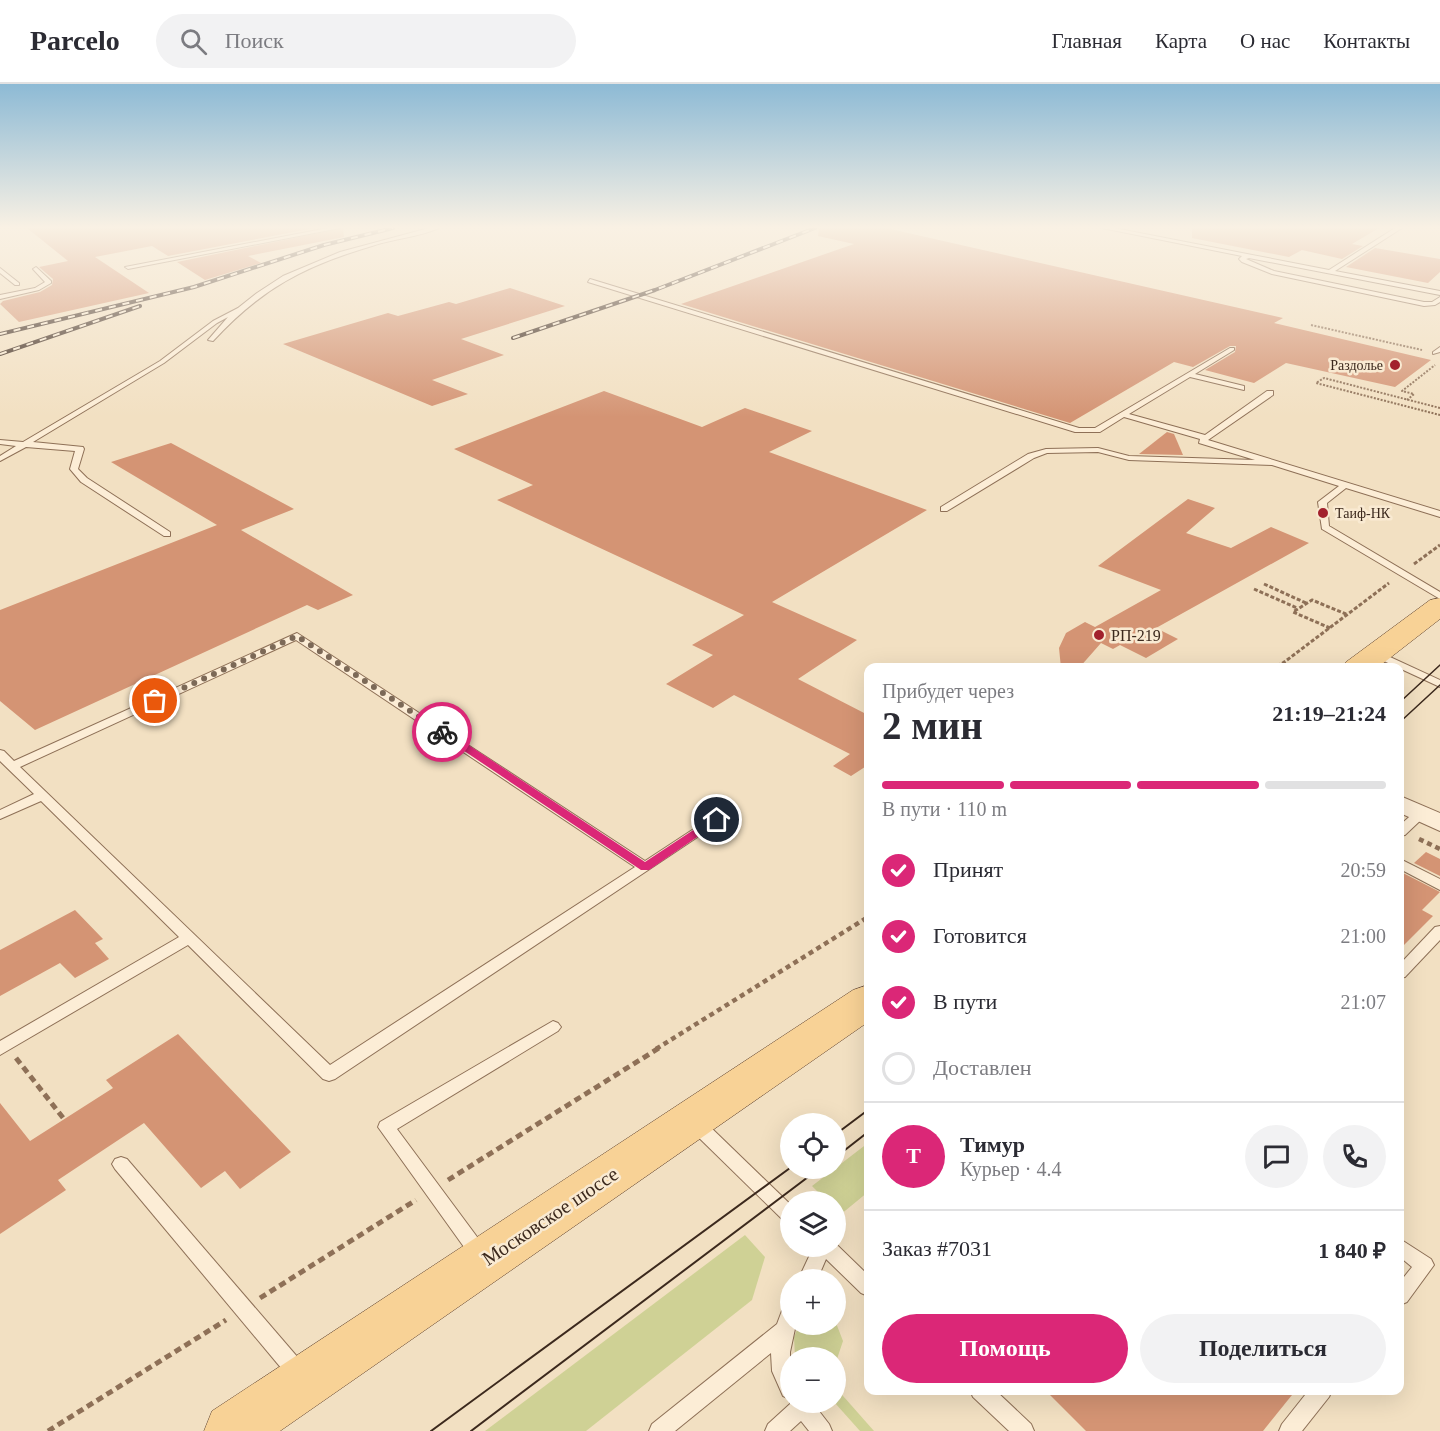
<!DOCTYPE html>
<html lang="ru">
<meta charset="utf-8">
<style>
body{margin:0;font-family:Georgia,serif;background:#f2f2f3;color:#2b2b33;height:100vh;display:flex;flex-direction:column;font-size:22px;white-space:nowrap}
*{box-sizing:border-box;margin:0}
p{font-size:20px;color:#7c7c81}
.icon{flex:none;width:33px;height:33px;fill:none;stroke:currentColor;stroke-width:2;stroke-linecap:round;stroke-linejoin:round}
.map{position:relative;flex:1;overflow:hidden}
.sheet{position:absolute;left:864px;top:579px;width:540px;height:732px;display:flex;flex-direction:column;background:#fff;border-radius:12px;box-shadow:0 6px 24px #0002}
.sheet>*{flex:none}
.fabs{position:absolute;left:780px;top:1029px;display:grid;gap:12px}
.fabs a{display:grid;place-items:center;width:66px;height:66px;border-radius:50%;background:#fff;box-shadow:0 6px 24px #0002;font-size:30px}
.pin{position:absolute;display:grid;place-items:center;width:51px;height:51px;color:#fff;margin:-26px;border:3px solid #fff;border-radius:50%;box-shadow:0 2px 6px #0007}
.courier{position:absolute;display:grid;place-items:center;width:60px;height:60px;margin:-30px;border:4px solid #db2777;border-radius:50%;background:#fff;color:#222;box-shadow:0 2px 8px #0007}
.head em{font-style:normal;font-weight:800}
.head div{display:flex;flex-direction:column-reverse}
.head{display:flex;align-items:center;justify-content:space-between;height:102px;padding:0 18px}
h1{font-size:39px;font-weight:800;line-height:45px}
.bar{display:grid;grid-template-columns:repeat(4,1fr);gap:9px 6px;align-content:center;height:72px;padding:0 18px}
.bar i{height:8px;border-radius:4px;background:#e1e1e2}
.bar .active{background:#db2777}
.bar p{grid-column:span 4}
.line{display:flex;align-items:center;gap:15px;padding:0 18px;border-top:2px solid #e1e1e2}
.line div{flex:1}
.round{display:grid;place-items:center;flex:none;width:63px;height:63px;border-radius:32px;background:#f2f2f3}
ol{padding:0 18px;list-style:none}
li{display:flex;align-items:center;gap:18px;height:66px}
li p{margin-inline-start:auto}
li .icon{padding:6px;border-radius:50%;background:#db2777;color:#fff;stroke-width:4}
li:last-child{color:#7c7c81}
li i{width:33px;height:33px;border:3px solid #e1e1e2;border-radius:50%}
.action{display:flex;gap:12px;margin-top:auto;padding:12px 18px}
.action a{flex:1;height:69px;border-radius:36px;background:#db2777;color:#fff;font-size:24px;font-weight:800;line-height:69px;text-align:center}
.action a+a{background:#f2f2f3;color:#2b2b33}
header{display:flex;align-items:center;gap:36px;box-sizing:border-box;height:84px;padding:0 30px;background:#fff;border-bottom:2px solid #e1e1e2}
header strong{font-size:28px}
nav{display:flex;gap:33px;margin-inline-start:auto;font-size:21px}
.search{width:420px;height:54px;background:#f2f2f3;display:flex;align-items:center;gap:15px;box-sizing:border-box;padding:0 21px;border-radius:33px;color:#7c7c81;font-size:22px}
.map>svg:first-child{display:block}
.green{fill:#cfd195}
.building{fill:#d49474}
.lines{fill:none;stroke-linecap:round;stroke-linejoin:round}
.service-casing{stroke:#8e7057;stroke-width:2}
.minor-casing{stroke:#8e7057;stroke-width:2}
.primary-casing{stroke:#5b3e2c;stroke-width:1}
.path-far3{stroke:#8e7057;stroke-width:2;stroke-dasharray:2 1.5;stroke-linecap:butt}
.path-far2{stroke:#8e7057;stroke-width:3;stroke-dasharray:4 2;stroke-linecap:butt}
.path-far1{stroke:#8e7057;stroke-width:4.5;stroke-dasharray:5 4;stroke-linecap:butt}
.path{stroke:#8e7057;stroke-width:5;stroke-dasharray:7 4.5;stroke-linecap:butt}
.service{fill:#fcedd6;fill-rule:evenodd}
.minor{fill:#fcedd6;fill-rule:evenodd}
.primary{fill:#f8d296;fill-rule:evenodd}
.tram-far1{stroke:#3c291d;stroke-width:1.5}
.tram{stroke:#3c291d;stroke-width:2}
.rail-casing{stroke:#3c291d;stroke-width:4}
.rail{stroke:#f9ead2;stroke-width:2;stroke-dasharray:7;stroke-linecap:butt}
.route{fill:#db2777}
.done{stroke:#7c6957;stroke-width:6;stroke-dasharray:0 10.8}
.poi-dot{fill:#a2212d;stroke:#f9ead2;stroke-width:2}
.labels{text-anchor:middle;stroke-width:5;stroke-linejoin:round;paint-order:stroke}
.far-poi-label{font-size:14px;fill:#3c291d;stroke:#f9ead2;text-anchor:end}
.poi-label{font-size:16px;fill:#3c291d;stroke:#f9ead2;text-anchor:start}
.near-street-label{font-size:20px;fill:#3c291d;stroke:#f9ead2}
</style>
<header>
<strong>Parcelo</strong>
<div class="search"><svg class="icon" aria-label="search" viewBox="0 0 24 24"><circle cx="10" cy="10" r="6"/><path d="M15 15l6 6"/></svg>Поиск</div>
<nav><a>Главная</a><a>Карта</a><a>О нас</a><a>Контакты</a></nav>
</header>
<div class="map">
<svg width="1440" height="1347" viewBox="0 0 1440 1347">
<rect width="100%" height="100%" fill="#f2e0c2"/>
<!-- green -->
<g class="green">
<polygon points="868,1059 868,1108 840,1131 836,1126 836,1118 827,1117 812,1102"/>
<polygon points="745,1151 765,1173 752,1216 586,1347 485,1347"/>
<polygon points="836,1239 843,1257 836,1278 836,1274 795,1273 794,1253 799,1241"/>
<polygon points="836,1304 874,1347 860,1347 835,1319"/>
</g>
<!-- building -->
<g class="building">
<polygon points="27,144 315,144 168,172 152,162 95,173 149,209 19,238 0,220 3,217 40,208 52,201 53,195 39,183 68,177"/>
<polygon points="343,144 344,153 248,172 261,179 205,196 177,178"/>
<polygon points="819,144 886,144 1283,234 1274,239 1431,276 1395,303 1286,279 1254,299 1205,286 1235,268 1236,262 1230,262 1193,283 1174,278 1070,339 681,220 854,160 818,152"/>
<polygon points="1192,144 1379,144 1352,160 1363,162 1342,175 1302,166 1289,173 1192,154"/>
<polygon points="1375,164 1440,175 1440,188 1428,199 1346,183"/>
<polygon points="510,204 565,222 461,255 504,271 432,296 468,310 432,322 283,260 388,229 398,232 449,218 456,220"/>
<polygon points="604,307 702,343 745,324 812,347 769,368 927,426 772,518 857,556 798,595 868,631 868,681 851,692 833,682 850,670 734,611 713,624 666,600 713,571 692,561 744,531 497,416 533,401 454,365"/>
<polygon points="1167,348 1174,350 1183,371 1139,370"/>
<polygon points="171,359 294,425 241,446 353,511 318,526 307,521 35,646 0,617 0,526 217,441 111,378"/>
<polygon points="1188,415 1215,424 1186,449 1231,464 1271,443 1309,459 1156,544 1178,555 1146,574 1120,561 1113,565 1101,559 1079,584 1061,584 1059,564 1066,549 1085,538 1095,543 1161,506 1098,482"/>
<polygon points="1426,768 1440,775 1440,792 1414,779"/>
<polygon points="1403,789 1440,808 1422,826 1433,832 1400,865 1400,793"/>
<polygon points="75,826 103,855 95,859 109,875 75,894 60,879 0,912 0,866"/>
<polygon points="178,950 291,1068 240,1105 225,1087 201,1104 144,1039 58,1096 66,1106 0,1150 0,1019 30,1057 113,1004 106,996"/>
<polygon points="1045,1306 1296,1306 1263,1347 1086,1347"/>
</g>
<g class="lines">
<defs>
<g id="service">
<polygon points="328,144 340,144 128,185 125,183"/>
<path d="M429,144H439C419,153 393,155 372,162C304,182 261,205 213,257L208,256L228,233L217,239L164,279L33,358L83,363L84,365L78,385L87,394L170,448V452H164L81,398L70,385L75,367L26,363L0,377V372L16,362L0,360V356L23,358L160,277L213,237L238,224L257,209L283,192L340,168Z"/>
<polygon points="1102,144 1114,144 1329,186 1395,144 1402,144 1335,187 1440,207 1440,211 1249,174 1246,175 1274,187 1424,218 1432,218 1440,213 1440,218 1435,221 1424,222 1272,190 1242,178 1239,175 1242,172"/>
<polygon points="36,183 51,197 51,199 39,206 0,215 0,211 35,204 45,198 33,185"/>
<polygon points="0,184 19,199 19,201 15,201 0,189"/>
<polygon points="590,195 1079,344 1095,344 1230,264 1234,264 1234,266 1195,290 1244,302 1244,306 1190,293 1129,330 1205,351 1267,307 1273,307 1273,311 1208,356 1440,427 1440,433 1346,404 1327,419 1329,442 1440,508 1440,515 1322,445 1318,418 1339,402 1272,381 1129,376 1098,368 1047,369 1034,374 947,427 941,427 941,423 1028,370 1046,365 1098,364 1129,372 1255,376 1199,359 1200,355 1124,333 1100,348 1075,348 588,198"/>
<polygon points="1440,263 1440,268 1433,270 1433,268"/>
<path d="M297,549L645,777L712,733L717,732L723,736L335,995L329,997L323,995L188,861L0,971V957L179,853L41,717L0,735V726L34,710L0,677V666L4,667L14,677ZM296,556L635,783L330,981L20,683Z"/>
<polygon points="1377,567 1440,596 1440,603 1373,572 1372,570"/>
<polygon points="1420,726 1424,727 1426,730 1424,733 1405,751 1400,752 1400,741 1416,727"/>
<polygon points="1400,775 1440,795 1440,806 1400,785"/>
<polygon points="1440,842 1440,856 1405,893 1400,894 1400,880 1435,843"/>
<polygon points="553,937 558,939 561,943 558,947 397,1045 486,1165 489,1171 486,1177 480,1180 474,1177 378,1043 380,1038"/>
<polygon points="696,1033 702,1035 790,1120 790,1139 784,1137 690,1045 688,1040 690,1035"/>
<polygon points="121,1073 127,1075 306,1283 309,1290 306,1297 299,1300 292,1297 115,1085 112,1080 115,1075"/>
<polygon points="1400,1155 1431,1175 1434,1181 1407,1218 1400,1221 1400,1198 1412,1183 1400,1173"/>
<polygon points="836,1160 868,1191 868,1212 861,1209 826,1175 817,1196 798,1196 814,1162 836,1162"/>
<polygon points="790,1222 790,1240 796,1240 790,1268 790,1318 812,1318 829,1340 832,1347 809,1347 801,1337 790,1347 765,1347 768,1340 790,1320 790,1315 783,1312 772,1287 771,1269 675,1347 649,1347 652,1340 777,1240 783,1224"/>
<polygon points="970,1306 995,1306 1031,1340 1034,1347 1009,1347 973,1313"/>
<polygon points="1309,1306 1332,1306 1329,1313 1302,1347 1279,1347 1282,1340"/>
</g>
<polygon id="minor" points="1400,712 1440,729 1440,747 1400,729"/>
<g id="primary">
<polygon points="1440,514 1440,535 1377,584 1342,584 1346,578 1430,516"/>
<polygon points="868,901 868,938 280,1347 204,1347 212,1327 853,906"/>
</g>
</defs>
<!-- service casing -->
<use href="#service" class="service-casing"/>
<!-- minor casing -->
<use href="#minor" class="minor-casing"/>
<!-- primary casing -->
<use href="#primary" class="primary-casing"/>
<!-- path-far3 -->
<g class="path-far3">
<polyline points="1311,241 1422,266"/>
<polyline points="1407,316 1414,310 1402,307 1435,281"/>
<polyline points="1440,324 1324,294 1316,299 1440,331"/>
</g>
<!-- path-far2 -->
<g class="path-far2">
<polyline points="1414,480 1440,461"/>
<polyline points="1264,500 1306,519"/>
<polyline points="1254,505 1297,524"/>
<polyline points="1330,544 1293,528 1312,516 1346,530"/>
<polyline points="1271,584 1283,579 1389,499"/>
</g>
<!-- path-far1 -->
<g class="path-far1">
<polyline points="1419,755 1440,765"/>
<polyline points="656,965 868,833"/>
</g>
<!-- path -->
<g class="path">
<polyline points="16,974 64,1035"/>
<polyline points="448,1096 659,964"/>
<polyline points="260,1214 416,1116"/>
<polyline points="48,1347 226,1236"/>
</g>
<!-- service -->
<use href="#service" class="service"/>
<!-- minor -->
<use href="#minor" class="minor"/>
<!-- primary -->
<use href="#primary" class="primary"/>
<!-- tram-far1 -->
<g class="tram-far1">
<polyline points="1400,618 1440,581"/>
<polyline points="1400,638 1440,601"/>
</g>
<!-- tram -->
<g class="tram">
<polyline points="836,1050 868,1026"/>
<polyline points="836,1073 868,1048"/>
<polyline points="431,1347 790,1084"/>
<polyline points="471,1347 820,1084"/>
</g>
<defs>
<g id="rail">
<polyline points="0,250 194,203 324,161 393,144"/>
<polyline points="513,254 655,206 815,144"/>
<polyline points="0,270 140,222"/>
</g>
</defs>
<!-- rail casing -->
<use href="#rail" class="rail-casing"/>
<!-- rail -->
<use href="#rail" class="rail"/>
</g>
<!-- sky -->
<linearGradient id="sky" x2="0" y2="1"><stop stop-color="#8dbad5"/><stop offset="0.43" stop-color="#f9f1e4"/><stop offset="1" stop-color="#f9f1e4" stop-opacity="0"/></linearGradient>
<rect width="1440" height="333" fill="url(#sky)"/>
<!-- route -->
<polygon class="route" points="439,646 446,646 645,778 713,733 722,736 649,786 641,786 439,650"/>
<g class="lines">
<!-- done -->
<polyline class="done" points="155,617 297,552 442,648"/>
</g>
<!-- markers -->
<g class="poi-dot">
<circle cx="1395" cy="281" r="6"/>
<circle cx="1323" cy="429" r="6"/>
<circle cx="1099" cy="551" r="6"/>
</g>
<g class="labels">
<!-- far-poi labels -->
<g class="far-poi-label">
<text x="1383" y="286">Раздолье</text>
<text x="1335" y="434" text-anchor="start">Таиф-НК</text>
</g>
<!-- poi labels -->
<g class="poi-label">
<text x="1111" y="557">РП-219</text>
</g>
<!-- near-street labels -->
<g class="near-street-label">
<text transform="translate(550 1132) rotate(-34)" y="7">Московское шоссе</text>
</g>
</g>
</svg>
<div class="fabs">
<a><svg class="icon" aria-label="locate" viewBox="0 0 24 24"><circle cx="12" cy="12" r="6"/><path d="M12 2v4M12 18v4M2 12h4M18 12h4"/></svg></a>
<a><svg class="icon" aria-label="layers" viewBox="0 0 24 24"><path d="M12 4l9 5-9 5-9-5zM3 14l9 5 9-5"/></svg></a>
<a>+</a>
<a>−</a>
</div>
<div class="pin" style="left:155px;top:617px;background:#ea580c"><svg class="icon" aria-label="bag" viewBox="0 0 24 24"><path d="M5 8h14l-1 12H6zM9 8a3 3 0 0 1 6 0"/></svg></div>
<div class="pin" style="left:717px;top:736px;background:#1f2937"><svg class="icon" aria-label="home" viewBox="0 0 24 24"><path d="M3 11l9-7 9 7M6 9v11h12V9"/></svg></div>
<div class="courier" style="left:442px;top:648px"><svg class="icon" aria-label="bike" viewBox="0 0 24 24"><circle cx="6" cy="16" r="4"/><circle cx="18" cy="16" r="4"/><path d="M6 16l4-8h5l3 8M10 8l3 8H6M13 5h3"/></svg></div>
<section class="sheet">
<div class="head"><div><h1>2 мин</h1><p>Прибудет через</p></div><em>21:19–21:24</em></div>
<div class="bar"><i class="active"></i><i class="active"></i><i class="active"></i><i></i><p>В пути · 110 m</p></div>
<ol>
<li><svg class="icon" aria-label="check" viewBox="0 0 24 24"><path d="M5 12l5 5 9-10"/></svg>Принят<p>20:59</p></li>
<li><svg class="icon" aria-label="check" viewBox="0 0 24 24"><path d="M5 12l5 5 9-10"/></svg>Готовится<p>21:00</p></li>
<li><svg class="icon" aria-label="check" viewBox="0 0 24 24"><path d="M5 12l5 5 9-10"/></svg>В пути<p>21:07</p></li>
<li><i></i>Доставлен</li>
</ol>
<div class="line" style="height:108px"><b class="round" style="background:#db2777;color:#fff">Т</b><div><b>Тимур</b><p>Курьер · 4.4</p></div><a class="round"><svg class="icon" aria-label="chat" viewBox="0 0 24 24"><path d="M4 5h16v11H9l-5 4z"/></svg></a><a class="round"><svg class="icon" aria-label="phone" viewBox="0 0 24 24"><path d="M5 4h4l2 5-3 2q2 4 5 5l2-3 5 2v4C11 20 4 13 5 4z"/></svg></a></div>
<div class="line" style="height:78px"><div>Заказ #7031</div><b>1 840 ₽</b></div>
<div class="action"><a>Помощь</a><a>Поделиться</a></div>
</section>
</div>
